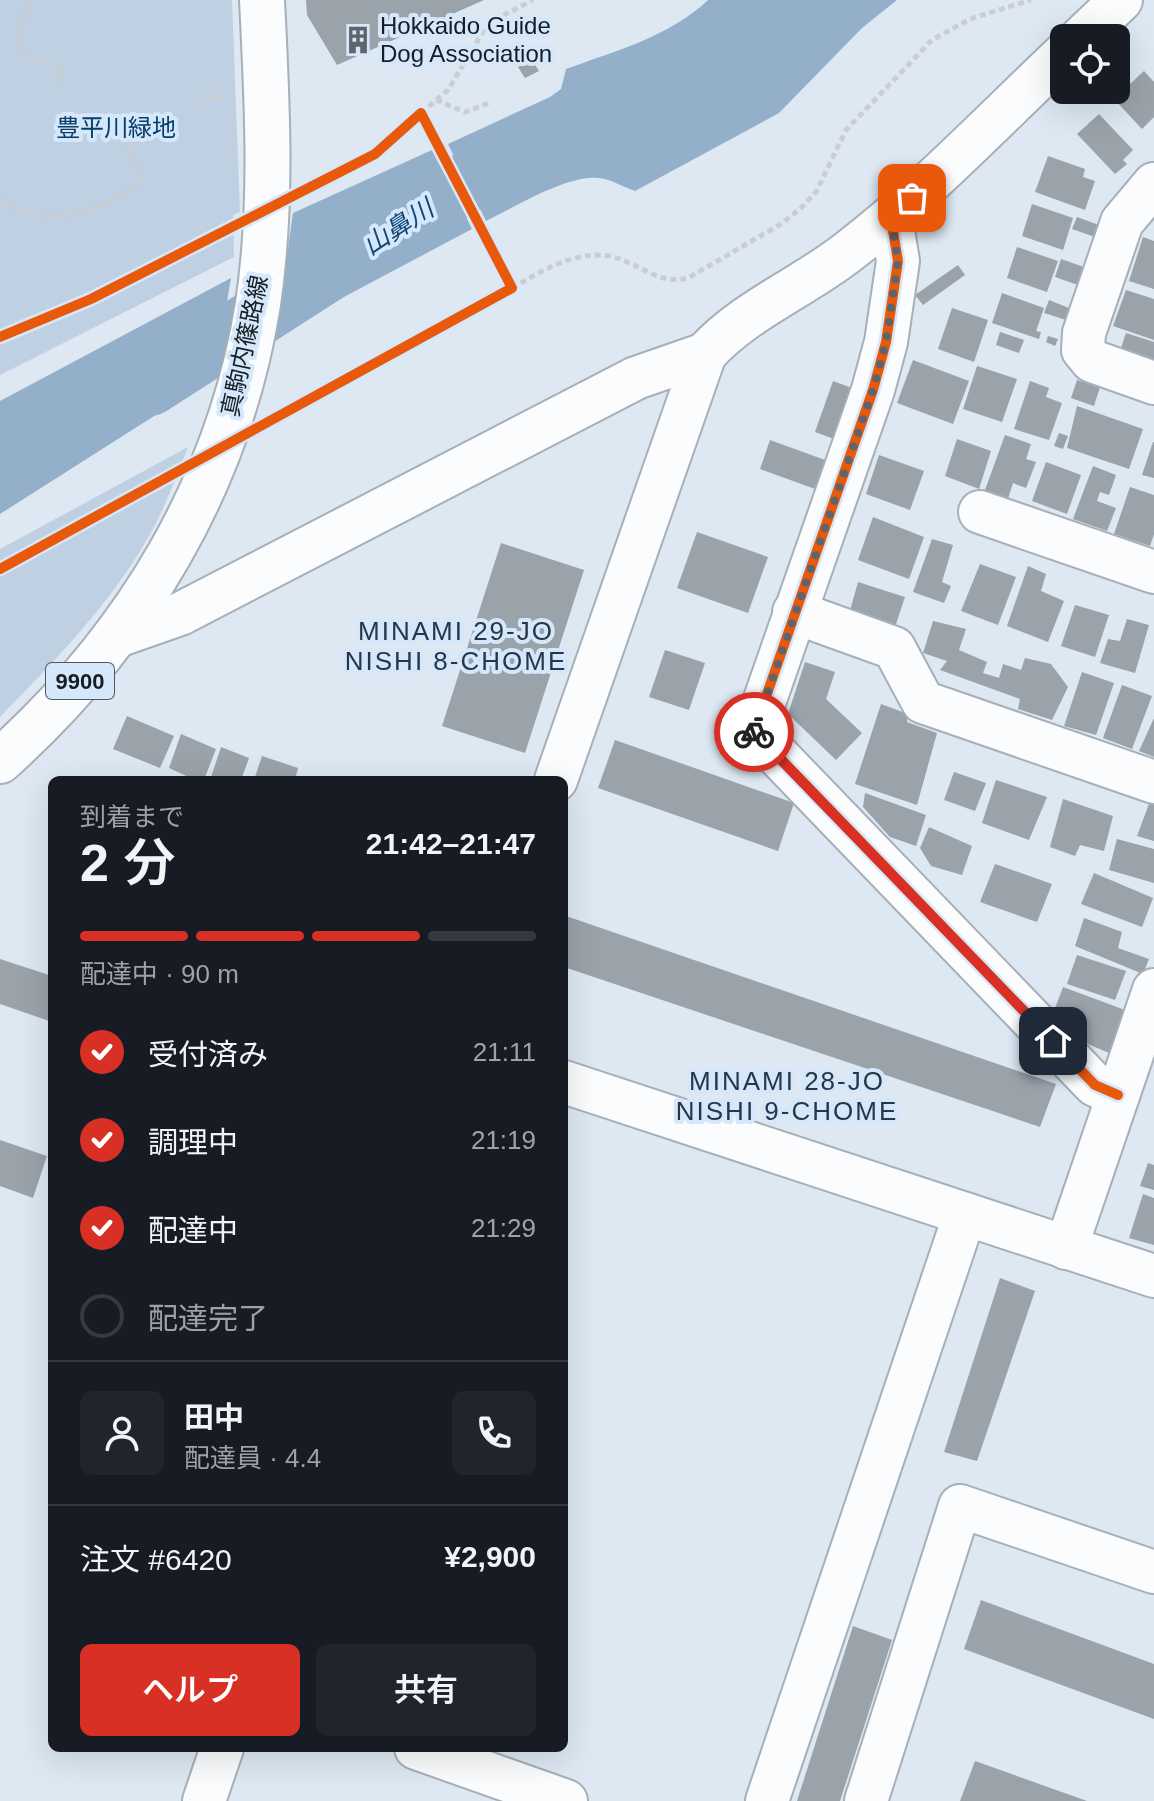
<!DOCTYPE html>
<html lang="ja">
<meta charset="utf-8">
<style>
body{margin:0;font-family:Arial,"Noto Sans JP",sans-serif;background:#20242c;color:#f1f3f6;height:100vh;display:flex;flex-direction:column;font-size:30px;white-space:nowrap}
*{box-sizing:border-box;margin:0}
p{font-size:26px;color:#9ea1a6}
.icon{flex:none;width:44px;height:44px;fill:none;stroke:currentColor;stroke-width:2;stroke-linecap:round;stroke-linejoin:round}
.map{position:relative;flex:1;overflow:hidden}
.panel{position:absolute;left:48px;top:776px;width:520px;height:976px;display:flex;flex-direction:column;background:#171b24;border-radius:12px;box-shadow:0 8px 32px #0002}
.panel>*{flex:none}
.buttons{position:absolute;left:1050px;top:24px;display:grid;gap:16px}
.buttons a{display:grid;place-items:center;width:80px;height:80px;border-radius:12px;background:#171b24;box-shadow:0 8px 32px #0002;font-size:40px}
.pin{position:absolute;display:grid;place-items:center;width:68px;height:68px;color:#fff;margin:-34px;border-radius:16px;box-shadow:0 4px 12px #0006}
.courier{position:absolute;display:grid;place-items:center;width:80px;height:80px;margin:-40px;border:6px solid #d93025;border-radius:50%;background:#fff;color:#222;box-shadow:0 2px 10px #0007}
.summary em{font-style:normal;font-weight:600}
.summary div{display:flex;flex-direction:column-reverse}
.summary{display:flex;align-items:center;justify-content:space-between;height:136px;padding:0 32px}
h1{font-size:52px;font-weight:600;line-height:60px}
.bar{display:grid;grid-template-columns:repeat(4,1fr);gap:12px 8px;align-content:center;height:96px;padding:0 32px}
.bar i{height:10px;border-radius:6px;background:#363941}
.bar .active{background:#d93025}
.bar p{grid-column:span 4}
.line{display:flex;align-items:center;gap:20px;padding:0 32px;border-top:2px solid #363941}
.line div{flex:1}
.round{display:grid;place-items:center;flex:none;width:84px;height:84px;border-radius:12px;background:#20242c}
ol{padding:0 32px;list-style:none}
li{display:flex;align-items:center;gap:24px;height:88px}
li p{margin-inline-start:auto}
li .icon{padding:8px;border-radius:50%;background:#d93025;color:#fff;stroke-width:4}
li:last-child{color:#9ea1a6}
li i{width:44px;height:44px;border:4px solid #363941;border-radius:50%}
.button{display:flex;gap:16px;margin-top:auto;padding:16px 32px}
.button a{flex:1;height:92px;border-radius:12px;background:#d93025;color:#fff;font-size:32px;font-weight:600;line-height:92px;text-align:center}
.button a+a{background:#20242c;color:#f1f3f6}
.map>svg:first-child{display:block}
.green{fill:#bfd0e2}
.water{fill:#94afca}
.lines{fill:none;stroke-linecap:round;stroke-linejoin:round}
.river{stroke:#94afca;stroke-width:60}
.building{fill:#9aa2aa}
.minor-casing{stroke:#a7afb8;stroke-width:46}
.major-casing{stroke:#a7afb8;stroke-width:48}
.path{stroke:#caced1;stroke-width:5;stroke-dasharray:6 4;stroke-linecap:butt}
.minor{stroke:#fafcfd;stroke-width:42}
.major{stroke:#fafcfd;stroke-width:44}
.cycleway-casing{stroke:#d5e7fb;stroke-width:15}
.cycleway{stroke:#e8590c;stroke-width:10}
.done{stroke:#5c646c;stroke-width:8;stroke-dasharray:0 14.4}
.route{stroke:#d93025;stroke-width:10}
.labels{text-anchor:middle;stroke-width:8;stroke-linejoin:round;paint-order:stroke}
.shield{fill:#d5e7fb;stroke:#4f5a64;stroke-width:2}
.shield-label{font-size:22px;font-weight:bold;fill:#161d23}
.poi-label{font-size:24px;fill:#161d23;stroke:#d5e7fb;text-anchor:start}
.park-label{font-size:24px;fill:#063d69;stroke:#d5e7fb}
.street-label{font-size:24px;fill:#161d23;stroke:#d5e7fb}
.water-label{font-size:26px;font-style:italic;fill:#144775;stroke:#d5e7fb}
.neighbourhood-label{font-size:26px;letter-spacing:2px;fill:#283746;stroke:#d5e7fb}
</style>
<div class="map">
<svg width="1154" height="1801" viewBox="0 0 1154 1801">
<rect width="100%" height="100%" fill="#dde8f3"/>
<!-- green -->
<g class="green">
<polygon points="0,0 232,0 240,212 233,215 234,257 0,375"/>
<path d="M188,447C178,472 169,497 157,521C118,597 58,657 0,717V549Z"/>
</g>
<!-- water -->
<g class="water">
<path d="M708,0H897L862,28L779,113L635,191C623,187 611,179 599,178C568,174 515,207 486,221L448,144L550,97L561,89L566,69C615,51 669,37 708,0Z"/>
<polygon points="432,150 472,229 276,333 293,213"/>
<polygon points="231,278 214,378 0,514 0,401"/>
</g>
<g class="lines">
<!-- river -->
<polyline class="river" points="150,386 489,168 541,146"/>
</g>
<!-- building -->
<g class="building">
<polygon points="306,0 484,0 337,65 307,15"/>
<polygon points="532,60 539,71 525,78 518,67"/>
<polygon points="1144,71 1154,82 1154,117 1142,129 1114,99"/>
<polygon points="1099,114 1133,150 1123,160 1127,164 1115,174 1077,134"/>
<polygon points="1048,156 1085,169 1083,177 1095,181 1085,210 1035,192"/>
<polygon points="1032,204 1073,218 1063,250 1022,236"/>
<polygon points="1077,217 1099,225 1095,237 1072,229"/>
<polygon points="1143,237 1154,241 1154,289 1129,281"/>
<polygon points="1017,247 1058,261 1047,292 1007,278"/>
<polygon points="1061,259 1084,267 1078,285 1055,277"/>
<polygon points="958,265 965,275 923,305 915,295"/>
<polygon points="1126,290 1154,299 1154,340 1113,326"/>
<polygon points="1002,293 1044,308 1036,331 1041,332 1039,339 992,323"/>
<polygon points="1049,300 1069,308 1066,320 1044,313"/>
<polygon points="952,308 988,320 974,362 938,349"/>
<polygon points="1000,332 1024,340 1019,353 996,345"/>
<polygon points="1126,333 1154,342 1154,360 1121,348"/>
<polygon points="1048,336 1058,339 1055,346 1046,342"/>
<polygon points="913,360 969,381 953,424 897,403"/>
<polygon points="977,366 1017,379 1002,422 963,409"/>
<polygon points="1077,380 1100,387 1094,406 1071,398"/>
<polygon points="833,381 852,388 834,439 815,432"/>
<polygon points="1030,381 1049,388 1046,397 1062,403 1049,440 1014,429"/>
<polygon points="1077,406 1143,429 1129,469 1067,448"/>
<polygon points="1059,433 1068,436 1063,449 1054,446"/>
<polygon points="1005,435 1031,444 1026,459 1036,462 1026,488 1013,483 1008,499 985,490"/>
<polygon points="957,439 991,451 979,489 945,476"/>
<polygon points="770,440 825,460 815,489 760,469"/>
<polygon points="1153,442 1154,442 1154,478 1142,475"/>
<polygon points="879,455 924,471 910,510 866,494"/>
<polygon points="1046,462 1081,475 1067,514 1032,501"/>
<polygon points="1093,466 1116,475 1109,495 1100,492 1097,501 1116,508 1107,531 1073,519"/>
<polygon points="1130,487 1154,495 1154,534 1150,546 1114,534"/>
<polygon points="873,517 924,537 909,579 858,560"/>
<polygon points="697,532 768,557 748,613 677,588"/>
<polygon points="932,539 953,545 942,582 951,586 944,603 913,592"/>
<polygon points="501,543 584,570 525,753 442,726"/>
<polygon points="980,564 1016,577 998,625 961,611"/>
<polygon points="1028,566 1046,574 1041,591 1064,601 1048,642 1007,626"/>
<polygon points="858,582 905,597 893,633 848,618"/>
<polygon points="1075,605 1109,615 1095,657 1061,646"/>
<polygon points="1127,619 1149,625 1135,673 1100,663 1108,639 1120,641"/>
<polygon points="933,621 966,629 959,650 987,662 983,673 999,678 1003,664 1021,670 1025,658 1051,664 1068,687 1052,720 1018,709 1020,699 940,670 947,661 923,653"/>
<polygon points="665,650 705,663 689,710 649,697"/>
<polygon points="805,662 835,672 826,699 862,733 836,760 788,714"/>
<polygon points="1082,672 1114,683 1096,735 1064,726"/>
<polygon points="1122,685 1152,696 1132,749 1103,738"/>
<polygon points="881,704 908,714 907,722 937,733 917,805 855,784"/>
<polygon points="127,716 174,736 160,768 113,749"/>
<polygon points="1154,718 1154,757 1139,751"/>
<polygon points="181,734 216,749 204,780 195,780 169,768"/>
<polygon points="615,740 794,803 778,851 598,788"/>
<polygon points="221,747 249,758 241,780 210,780"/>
<polygon points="262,756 298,768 295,780 254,780"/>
<polygon points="954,772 986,783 975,811 944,800"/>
<polygon points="996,780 1047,797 1029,840 982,823"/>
<polygon points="865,793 926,815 916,846 890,837 863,807"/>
<polygon points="1063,799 1113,816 1104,851 1080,845 1075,856 1050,847"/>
<polygon points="1150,801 1154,802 1154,841 1137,836"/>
<polygon points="929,827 972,846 962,875 931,866 920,848"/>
<polygon points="1117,839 1154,849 1154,883 1109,870"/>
<polygon points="995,864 1052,884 1037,922 980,902"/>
<polygon points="1094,873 1153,898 1142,927 1081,904"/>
<polygon points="566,916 1056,1084 1040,1127 564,967"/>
<polygon points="1084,918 1122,932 1118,948 1149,959 1143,974 1075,946"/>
<polygon points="1077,955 1126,971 1115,1000 1067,984"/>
<polygon points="0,959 52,976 52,1022 0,1004"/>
<polygon points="1063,987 1125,1010 1109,1053 1088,1044 1054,1011"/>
<polygon points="0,1140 47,1156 33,1198 0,1186"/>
<polygon points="1148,1163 1154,1165 1154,1190 1140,1186"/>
<polygon points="1143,1194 1154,1198 1154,1245 1129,1238"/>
<polygon points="1000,1278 1035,1291 977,1461 944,1452"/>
<polygon points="981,1600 1154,1664 1154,1719 964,1649"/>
<polygon points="853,1626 892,1640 840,1801 797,1801"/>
<polygon points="975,1761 1087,1801 960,1801"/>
</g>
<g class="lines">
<defs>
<g id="minor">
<polyline points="1081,38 1121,0"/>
<polyline points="1154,184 1122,222 1084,333 1083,350 1092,361 1154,383"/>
<polyline points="891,219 898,261 886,342 873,390 754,731 1095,1085 1118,1095"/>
<polyline points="980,512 1154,572"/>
<polyline points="794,612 894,648 923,702 1154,782"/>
<polyline points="120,635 180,614 636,378 705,354"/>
<path d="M556,780L705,354C745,310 802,288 848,252C925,193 993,121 1064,54"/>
<polyline points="564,1082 1154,1276"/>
<polyline points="1066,1248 1154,990"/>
<polyline points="416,1748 566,1801"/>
<polyline points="204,1801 222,1748"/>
<polyline points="767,1801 965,1214"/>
<polyline points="866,1801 960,1506 1154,1572"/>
</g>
<path id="major" d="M0,761C136,639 229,485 258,304C273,204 267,101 262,0"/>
</defs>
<!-- minor casing -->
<use href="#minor" class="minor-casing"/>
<!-- major casing -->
<use href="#major" class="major-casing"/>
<!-- path -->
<g class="path">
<path d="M29,0C25,15 9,47 28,56C39,61 50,61 59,69L60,86"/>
<polyline points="198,97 229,97"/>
<polyline points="436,100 465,112 489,103"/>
<polyline points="421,113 448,90 484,30 494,20 533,0"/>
<path d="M0,201C49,228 94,212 139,186L142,175L126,143"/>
<path d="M512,288C539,273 566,255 599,255C632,255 655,287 688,278L781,224L800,209L816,192L846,130L932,40L970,19L1031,0"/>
</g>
<!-- minor -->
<use href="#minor" class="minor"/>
<!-- major -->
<use href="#major" class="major"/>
<defs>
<g id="cycleway">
<polyline points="891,219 898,261 886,342 873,390 754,731 1095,1085 1118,1095"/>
<polyline points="0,337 91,299 375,154 421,113 512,288 0,569"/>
</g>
</defs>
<!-- cycleway casing -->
<use href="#cycleway" class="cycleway-casing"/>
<!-- cycleway -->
<use href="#cycleway" class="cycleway"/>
</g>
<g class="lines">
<!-- done -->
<polyline class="done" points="754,732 873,390 886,342 898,261 891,219 912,198"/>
<!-- route -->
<polyline class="route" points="754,732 1053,1041"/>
</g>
<!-- icons -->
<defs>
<symbol id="building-bare" viewBox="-9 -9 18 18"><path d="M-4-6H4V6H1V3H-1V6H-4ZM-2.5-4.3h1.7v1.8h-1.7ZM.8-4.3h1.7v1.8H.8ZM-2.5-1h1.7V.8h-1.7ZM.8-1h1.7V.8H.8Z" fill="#5c646c" stroke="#d5e7fb" stroke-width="2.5" paint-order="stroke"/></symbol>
</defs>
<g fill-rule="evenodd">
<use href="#building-bare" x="338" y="20" width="40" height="40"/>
</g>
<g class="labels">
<!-- shield labels -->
<rect class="shield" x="46" y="663" width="68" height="36" rx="6"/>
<g class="shield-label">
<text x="80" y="689">9900</text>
</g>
<!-- poi labels -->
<g class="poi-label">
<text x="380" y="34">Hokkaido Guide<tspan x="380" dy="28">Dog Association</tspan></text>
</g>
<!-- park labels -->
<g class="park-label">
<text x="116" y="136">豊平川緑地</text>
</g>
<!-- street labels -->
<g class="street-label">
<text transform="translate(245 346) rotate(-78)" y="8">真駒内篠路線</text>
</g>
<!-- water labels -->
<g class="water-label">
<text transform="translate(398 227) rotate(-33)" y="9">山鼻川</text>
</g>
<!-- neighbourhood labels -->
<g class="neighbourhood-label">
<text x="456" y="640">MINAMI 29-JO<tspan x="456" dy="30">NISHI 8-CHOME</tspan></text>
<text x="787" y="1090">MINAMI 28-JO<tspan x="787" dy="30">NISHI 9-CHOME</tspan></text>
</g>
</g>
</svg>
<div class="buttons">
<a><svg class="icon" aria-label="locate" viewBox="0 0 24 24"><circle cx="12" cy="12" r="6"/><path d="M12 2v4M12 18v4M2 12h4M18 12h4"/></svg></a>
</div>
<div class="pin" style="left:912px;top:198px;background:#ea580c"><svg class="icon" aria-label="bag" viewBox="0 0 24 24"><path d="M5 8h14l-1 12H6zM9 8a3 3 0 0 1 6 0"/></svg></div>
<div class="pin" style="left:1053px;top:1041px;background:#1f2937"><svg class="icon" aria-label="home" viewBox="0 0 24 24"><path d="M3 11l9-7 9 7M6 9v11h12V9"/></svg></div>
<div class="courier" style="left:754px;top:732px"><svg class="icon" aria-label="bike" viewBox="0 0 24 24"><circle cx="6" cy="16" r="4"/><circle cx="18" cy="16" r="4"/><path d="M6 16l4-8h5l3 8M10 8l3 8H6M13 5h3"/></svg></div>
<section class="panel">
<div class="summary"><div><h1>2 分</h1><p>到着まで</p></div><em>21:42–21:47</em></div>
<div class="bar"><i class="active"></i><i class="active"></i><i class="active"></i><i></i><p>配達中 · 90 m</p></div>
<ol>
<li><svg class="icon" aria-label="check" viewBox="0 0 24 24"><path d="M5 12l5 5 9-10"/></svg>受付済み<p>21:11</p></li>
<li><svg class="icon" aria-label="check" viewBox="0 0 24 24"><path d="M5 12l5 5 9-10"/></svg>調理中<p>21:19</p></li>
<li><svg class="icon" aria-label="check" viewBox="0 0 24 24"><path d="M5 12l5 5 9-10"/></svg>配達中<p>21:29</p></li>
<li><i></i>配達完了</li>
</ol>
<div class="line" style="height:144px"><a class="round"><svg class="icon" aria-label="person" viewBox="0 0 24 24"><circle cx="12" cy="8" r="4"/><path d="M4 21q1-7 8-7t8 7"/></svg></a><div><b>田中</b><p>配達員 · 4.4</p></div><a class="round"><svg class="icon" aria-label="phone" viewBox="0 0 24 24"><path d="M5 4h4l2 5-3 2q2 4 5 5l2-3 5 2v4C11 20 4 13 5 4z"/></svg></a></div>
<div class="line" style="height:104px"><div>注文 #6420</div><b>¥2,900</b></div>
<div class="button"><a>ヘルプ</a><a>共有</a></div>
</section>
</div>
